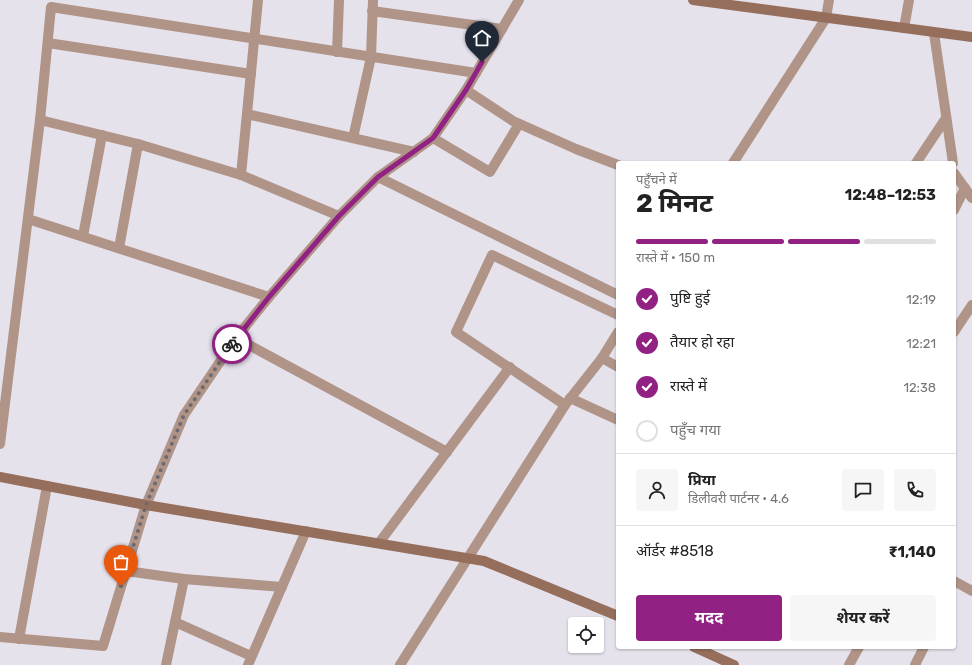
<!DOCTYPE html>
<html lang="hi">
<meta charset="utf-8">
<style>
body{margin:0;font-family:Rubik,"Noto Sans Devanagari",sans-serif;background:#f6f6f6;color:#222;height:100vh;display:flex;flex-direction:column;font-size:15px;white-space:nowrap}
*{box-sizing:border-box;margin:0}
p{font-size:13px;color:#767676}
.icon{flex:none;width:22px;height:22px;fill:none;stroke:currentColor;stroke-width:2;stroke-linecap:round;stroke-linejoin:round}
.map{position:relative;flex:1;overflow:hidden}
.details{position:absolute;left:616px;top:161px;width:340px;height:488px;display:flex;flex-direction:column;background:#fff;border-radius:4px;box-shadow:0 1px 3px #0004}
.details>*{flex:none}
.fabs{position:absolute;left:568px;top:617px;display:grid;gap:8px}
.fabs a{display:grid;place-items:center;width:36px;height:36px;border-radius:4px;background:#fff;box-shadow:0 1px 3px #0004;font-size:20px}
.pin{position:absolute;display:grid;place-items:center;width:34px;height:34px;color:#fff;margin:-41px -17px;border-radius:50% 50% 50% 0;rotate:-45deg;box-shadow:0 0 4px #0007}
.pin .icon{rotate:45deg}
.courier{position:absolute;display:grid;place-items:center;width:40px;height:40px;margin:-20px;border:3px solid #912182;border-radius:50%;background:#fff;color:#222;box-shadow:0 1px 5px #0007}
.overview em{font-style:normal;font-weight:700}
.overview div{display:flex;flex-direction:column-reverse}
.overview{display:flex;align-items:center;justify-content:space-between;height:68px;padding:0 20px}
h1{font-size:26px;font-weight:700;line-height:30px}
.bar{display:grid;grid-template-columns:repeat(4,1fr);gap:6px 4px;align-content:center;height:48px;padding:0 20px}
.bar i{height:5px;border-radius:3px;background:#e0e0e0}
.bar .current{background:#912182}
.bar p{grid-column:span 4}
.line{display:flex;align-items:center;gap:10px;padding:0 20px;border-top:1px solid #e0e0e0}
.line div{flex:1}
.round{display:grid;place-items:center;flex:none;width:42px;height:42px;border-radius:4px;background:#f6f6f6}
ol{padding:0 20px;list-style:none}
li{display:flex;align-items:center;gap:12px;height:44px}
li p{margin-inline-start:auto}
li .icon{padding:4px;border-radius:50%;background:#912182;color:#fff;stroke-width:4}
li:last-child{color:#767676}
li i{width:22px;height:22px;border:2px solid #e0e0e0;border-radius:50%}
.cta{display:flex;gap:8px;margin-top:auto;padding:8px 20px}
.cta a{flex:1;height:46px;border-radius:4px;background:#912182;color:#fff;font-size:16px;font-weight:700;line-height:46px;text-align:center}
.cta a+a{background:#f6f6f6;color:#222}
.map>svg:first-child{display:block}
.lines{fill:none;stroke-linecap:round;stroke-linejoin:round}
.street{stroke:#b09488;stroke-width:10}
.secondary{stroke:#956e5c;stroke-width:10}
.done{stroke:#6c6a70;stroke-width:4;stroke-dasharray:0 7.2}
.route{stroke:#912182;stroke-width:5}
</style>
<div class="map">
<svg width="972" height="665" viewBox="0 0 972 665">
<rect width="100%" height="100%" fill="#e6e2ec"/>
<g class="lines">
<!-- street -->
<g class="street">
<polyline points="372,11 502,29"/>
<polyline points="904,28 909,0"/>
<polyline points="934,33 953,163"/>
<polyline points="48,43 251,74"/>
<polyline points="337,52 339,0"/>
<polyline points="466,90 513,121 576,149 618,165"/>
<polyline points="247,114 414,152"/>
<polyline points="40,120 138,144 241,175 339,216"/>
<polyline points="353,138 371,57 373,0"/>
<polyline points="433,138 490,172 519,124"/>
<polyline points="733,163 826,18 829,0"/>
<polyline points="916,163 946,118"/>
<polyline points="954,173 972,198"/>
<polyline points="241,175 258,0"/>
<polyline points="378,177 618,295"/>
<polyline points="954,210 965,188"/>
<polyline points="28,219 269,297"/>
<polyline points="83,236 102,135"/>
<polyline points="119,248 138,144"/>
<polyline points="954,332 972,305"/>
<polyline points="236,338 447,452"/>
<polyline points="602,358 618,367"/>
<polyline points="570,398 618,420"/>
<polyline points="565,405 456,332 492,255 618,315"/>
<polyline points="0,444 40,120 51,7 476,73"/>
<polyline points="379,543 510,367"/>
<polyline points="126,571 184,579 282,587"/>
<polyline points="954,581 972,591"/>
<polyline points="175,622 251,656"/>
<polyline points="0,637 103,646 146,505 184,415 236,338 269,297 339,216 378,177 433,138 466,90 519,0"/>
<polyline points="19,639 47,486"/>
<polyline points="166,665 184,579"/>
<polyline points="248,665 306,531"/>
<polyline points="400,665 565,405 602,358 618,332"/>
<polyline points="849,665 859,647"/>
<polyline points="915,665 924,647"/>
</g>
<!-- secondary -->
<g class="secondary">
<polyline points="693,0 972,37"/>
<polyline points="0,477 146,505 484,561 618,616"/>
<polyline points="694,647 734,665"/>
</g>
</g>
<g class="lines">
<!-- done -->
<polyline class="done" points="121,586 146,505 184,415 232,344"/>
<!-- route -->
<polyline class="route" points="232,344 269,297 339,216 378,177 433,138 466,90 482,62"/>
</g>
</svg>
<div class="fabs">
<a><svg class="icon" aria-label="locate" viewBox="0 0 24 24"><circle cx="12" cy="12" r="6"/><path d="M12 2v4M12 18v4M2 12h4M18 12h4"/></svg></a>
</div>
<div class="pin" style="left:121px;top:586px;background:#ea580c"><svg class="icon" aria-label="bag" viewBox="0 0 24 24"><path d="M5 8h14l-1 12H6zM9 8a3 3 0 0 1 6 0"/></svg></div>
<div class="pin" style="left:482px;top:62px;background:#1f2937"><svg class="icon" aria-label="home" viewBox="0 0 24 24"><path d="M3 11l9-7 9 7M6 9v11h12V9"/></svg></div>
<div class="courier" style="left:232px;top:344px"><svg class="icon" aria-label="bike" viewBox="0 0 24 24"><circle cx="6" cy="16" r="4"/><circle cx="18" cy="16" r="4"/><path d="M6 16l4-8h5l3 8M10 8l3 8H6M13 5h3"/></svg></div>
<section class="details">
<div class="overview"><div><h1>2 मिनट</h1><p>पहुँचने में</p></div><em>12:48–12:53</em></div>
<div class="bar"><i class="current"></i><i class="current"></i><i class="current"></i><i></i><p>रास्ते में · 150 m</p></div>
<ol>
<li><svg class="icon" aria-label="check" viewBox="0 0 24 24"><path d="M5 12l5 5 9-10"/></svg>पुष्टि हुई<p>12:19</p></li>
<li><svg class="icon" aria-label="check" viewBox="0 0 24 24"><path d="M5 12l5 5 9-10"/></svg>तैयार हो रहा<p>12:21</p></li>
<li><svg class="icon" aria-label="check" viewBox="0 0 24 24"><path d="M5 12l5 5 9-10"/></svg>रास्ते में<p>12:38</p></li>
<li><i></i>पहुँच गया</li>
</ol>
<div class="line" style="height:72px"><a class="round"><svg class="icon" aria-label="person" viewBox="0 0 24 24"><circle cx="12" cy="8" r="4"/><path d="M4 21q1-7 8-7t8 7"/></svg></a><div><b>प्रिया</b><p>डिलीवरी पार्टनर · 4.6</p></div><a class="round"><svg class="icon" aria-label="chat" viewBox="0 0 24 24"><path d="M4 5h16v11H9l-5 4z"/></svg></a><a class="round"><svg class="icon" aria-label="phone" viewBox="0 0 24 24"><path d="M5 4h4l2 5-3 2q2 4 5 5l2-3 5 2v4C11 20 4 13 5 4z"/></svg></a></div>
<div class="line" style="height:52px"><div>ऑर्डर #8518</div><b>₹1,140</b></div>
<div class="cta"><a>मदद</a><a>शेयर करें</a></div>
</section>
</div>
